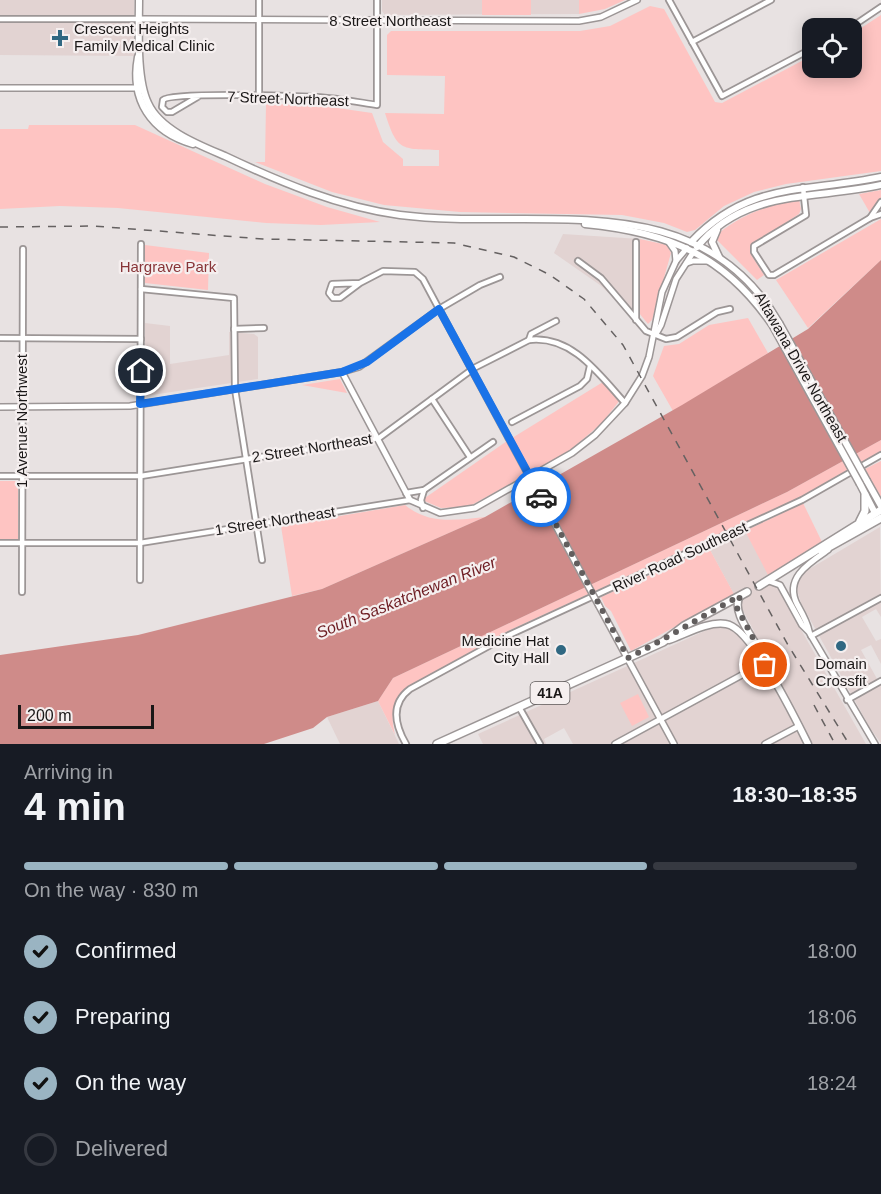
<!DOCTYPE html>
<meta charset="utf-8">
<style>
body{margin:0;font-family:Helvetica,sans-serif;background:#20242c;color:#f1f3f6;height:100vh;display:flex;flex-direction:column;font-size:22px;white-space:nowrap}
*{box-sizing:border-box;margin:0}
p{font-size:20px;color:#9ea1a6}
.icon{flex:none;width:33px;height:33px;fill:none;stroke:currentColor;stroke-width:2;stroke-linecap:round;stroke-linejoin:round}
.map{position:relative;height:744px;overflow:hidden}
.side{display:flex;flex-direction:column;background:#171b24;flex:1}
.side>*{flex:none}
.fabs{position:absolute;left:802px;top:18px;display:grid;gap:12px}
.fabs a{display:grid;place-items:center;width:60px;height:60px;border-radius:12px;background:#171b24;box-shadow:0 3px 15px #0003;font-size:30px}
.scale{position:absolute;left:18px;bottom:15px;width:136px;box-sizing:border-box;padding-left:6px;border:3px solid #1a1717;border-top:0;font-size:16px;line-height:21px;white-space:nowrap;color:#1a1717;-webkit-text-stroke:4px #f5efef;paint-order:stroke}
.pin{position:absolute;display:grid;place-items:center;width:51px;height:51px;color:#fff;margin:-26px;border:3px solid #fff;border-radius:50%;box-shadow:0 2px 6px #0007}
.courier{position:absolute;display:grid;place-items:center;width:60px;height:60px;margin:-30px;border:4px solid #1a73e8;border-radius:50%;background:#fff;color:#222;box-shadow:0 2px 8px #0007}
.head em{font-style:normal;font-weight:700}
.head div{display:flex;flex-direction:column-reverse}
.head{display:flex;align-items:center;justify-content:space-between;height:102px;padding:0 24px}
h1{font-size:39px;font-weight:700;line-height:45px}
.bar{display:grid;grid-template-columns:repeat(4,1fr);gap:9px 6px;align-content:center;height:72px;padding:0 24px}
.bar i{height:8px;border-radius:4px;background:#363941}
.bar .current{background:#9ab4c2}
.bar p{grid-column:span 4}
ol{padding:0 24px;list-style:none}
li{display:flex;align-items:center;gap:18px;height:66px}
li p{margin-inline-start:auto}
li .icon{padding:6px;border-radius:50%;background:#9ab4c2;color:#111;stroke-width:4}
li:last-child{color:#9ea1a6}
li i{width:33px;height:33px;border:3px solid #363941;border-radius:50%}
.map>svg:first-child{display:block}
.built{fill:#e2d3d2}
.green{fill:#fec4c2}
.water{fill:#cf8b89}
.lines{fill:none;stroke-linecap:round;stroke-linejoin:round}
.minor-casing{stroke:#9c9696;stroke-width:8}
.tertiary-casing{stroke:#9c9696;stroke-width:8}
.secondary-casing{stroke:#9c9696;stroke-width:9}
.primary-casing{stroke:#9c9696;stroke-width:10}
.minor{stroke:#fff;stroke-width:4.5}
.tertiary{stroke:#fff;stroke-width:5}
.secondary{stroke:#fff;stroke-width:6}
.primary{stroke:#fff;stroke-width:7}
.rail{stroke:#656161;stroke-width:1.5;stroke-dasharray:8 8;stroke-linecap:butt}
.tertiary-bridge-casing{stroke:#9c9696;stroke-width:8;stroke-linecap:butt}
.secondary-bridge-casing{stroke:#9c9696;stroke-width:9;stroke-linecap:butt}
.tertiary-bridge{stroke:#fff;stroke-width:5}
.secondary-bridge{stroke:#fff;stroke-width:6}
.done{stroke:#625e5e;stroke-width:6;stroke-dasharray:0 10.8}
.route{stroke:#1a73e8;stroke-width:8}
.poi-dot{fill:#306882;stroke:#f5efef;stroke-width:2}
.labels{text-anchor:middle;stroke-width:4.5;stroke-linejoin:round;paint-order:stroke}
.shield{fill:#f5efef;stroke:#5c5858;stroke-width:1.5}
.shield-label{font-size:14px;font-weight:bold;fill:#1a1717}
.street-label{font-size:15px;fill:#1a1717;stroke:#f5efef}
.poi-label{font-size:15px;fill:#1a1717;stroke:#f5efef;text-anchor:start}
.park-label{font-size:15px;fill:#883538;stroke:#f5efef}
.water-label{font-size:16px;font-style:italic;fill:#6e1d23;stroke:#f5efef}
</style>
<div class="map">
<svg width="881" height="744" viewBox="0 0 881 744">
<rect width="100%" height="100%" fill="#e8e2e2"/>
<!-- built -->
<g class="built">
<polygon points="0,0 134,0 134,56 0,55"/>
<polygon points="382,0 579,0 579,14 385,15 382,11"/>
<polygon points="563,234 640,239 639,329 622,306 600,285 554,253"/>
<polygon points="145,323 170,326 170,364 229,355 229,332 254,334 258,337 258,379 145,396"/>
<polygon points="880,527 881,617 876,609 862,617 876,641 881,639 881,664 871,645 861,650 881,686 881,743 870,728 801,603 797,590 798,582 806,571"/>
<polygon points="745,531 866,744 573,744 564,728 544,739 546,744 483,744 478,734 711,628 728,627 743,637 754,631 709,548"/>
<polygon points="378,701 399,744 340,744 327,717"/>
</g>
<!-- green -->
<g class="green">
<rect x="482" y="0" width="49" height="15"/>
<polygon points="579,0 625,0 605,9 579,14"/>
<path d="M650,6L664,9L715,102L722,103L813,55V68H852V34L881,15V171L786,184L754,192L724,206L695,230L687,232L664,223L622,215L460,212L384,205L332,192L255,162H265L266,104L317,105L372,113L383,142L403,159V166H439V150C401,149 397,151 385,113L444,114L445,76L387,75V35L391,31H580L610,26Z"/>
<polygon points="29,125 135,125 265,184 327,207 380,222 321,225 266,223 118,208 60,206 0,209 0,129 28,129"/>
<polygon points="881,190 881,198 870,213 859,194"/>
<path d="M799,199L801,209L799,214L752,245L751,254L764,275L757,280L717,240L719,233C744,213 769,205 799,199Z"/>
<polygon points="881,219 881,260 808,328 776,280"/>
<polygon points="640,239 667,245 671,253 652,320 648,324 639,313"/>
<polygon points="145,245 209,253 208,290 145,283"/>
<polygon points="748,318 768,353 673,411 653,376 664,346 679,344 709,325"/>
<polygon points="340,379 347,393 302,385"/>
<polygon points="603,382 620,400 602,423 568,452 468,507 441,508 422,500 507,441"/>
<path d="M881,440V453L801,497L506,632L409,687C392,701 390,714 395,735L378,701L393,678L787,492Z"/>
<polygon points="881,461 881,497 865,469"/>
<rect x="0" y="481" width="18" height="58"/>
<polygon points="803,503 823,544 768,575 745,531"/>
<path d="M405,505C430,525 455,520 485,517L322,589L292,596L281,526Z"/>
<polygon points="709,548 734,594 631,651 611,611 605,606 601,597"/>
<polygon points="638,694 649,717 632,726 620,703"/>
</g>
<!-- water -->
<polygon class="water" points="881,260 881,440 787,492 393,678 378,701 327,717 313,728 264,744 0,744 0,655 138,635 322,589 485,517 682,405 808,329"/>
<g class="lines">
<defs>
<g id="minor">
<polyline points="669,0 722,96 813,48"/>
<polyline points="0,19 139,19"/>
<polyline points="850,28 881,7"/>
<polyline points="692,42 771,0"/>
<path d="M199,96L172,112H167L162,107L163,100C171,92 296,96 316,97C336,98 357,102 377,105V0"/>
<polyline points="259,96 259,0"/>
<polyline points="803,187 806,215 754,246 754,252 769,275 774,275 870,218 881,214"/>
<polyline points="870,218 881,202"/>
<polyline points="636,242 636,320"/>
<polyline points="578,261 601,278 646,331 666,339 677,337 717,312 730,309"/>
<polyline points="360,283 340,298 333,298 329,293 332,284 360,283 383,271 415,272 423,279 439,309 480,285 500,277"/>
<polyline points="141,289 234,298 235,389 262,560"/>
<polyline points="234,329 264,328"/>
<polyline points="0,338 141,339"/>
<path d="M529,340C572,335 599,374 625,403"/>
<polyline points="432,399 470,457"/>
<polyline points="512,422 580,386 587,379 590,366"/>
<polyline points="0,476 141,476 379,438 474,368 529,340 531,334 556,321"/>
<polyline points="406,493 424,490 493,442"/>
<polyline points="423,508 421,500 424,490"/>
<polyline points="0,543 140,543 410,500"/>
<polyline points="140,580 141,244"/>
<polyline points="22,592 23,249"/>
<polyline points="811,636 881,598"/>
<polyline points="847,700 881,681"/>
<polyline points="519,707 540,744"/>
<path d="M406,744C395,725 390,704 410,689L509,635L802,500L881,455"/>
</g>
<g id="tertiary">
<polyline points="139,19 579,21 601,17 637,0"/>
<polyline points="0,88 139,88"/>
<polyline points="668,241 675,251 676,261"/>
<polyline points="687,263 693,261 707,261"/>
<polyline points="656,334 661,325 676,279 694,251"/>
<polyline points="342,372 410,500 440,513 475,508 572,453 595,435 625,403 642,376 649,357 662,292 676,261 687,248"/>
<polyline points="0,407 130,406 342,372 359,367 439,309 508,437"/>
<polyline points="769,581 780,585 802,625 809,632 875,744"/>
<polyline points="599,606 674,744"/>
<path d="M809,631C807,621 802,613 797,604C784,578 809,563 828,550"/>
<polyline points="615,744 764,663"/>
<polyline points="765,744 799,726"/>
</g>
<g id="secondary">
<path d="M139,0C139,28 136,78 148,103C160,130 199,145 225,156C280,182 339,207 400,215C535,232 697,181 779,323"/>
<path d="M138,57C130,100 151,132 193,144"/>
<path d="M585,224C668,232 725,255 773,326"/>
<polyline points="717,230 712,242 719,257"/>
<path d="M691,242C750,180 806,193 881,177"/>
<path d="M697,247C745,188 815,200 881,185"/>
<polyline points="867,481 881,506"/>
<polyline points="860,484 875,513"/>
<path d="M740,596C730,612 755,639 761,654"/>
<path d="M669,640C686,634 708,621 726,624C751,627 796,720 808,744"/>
</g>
<g id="primary">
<polyline points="860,521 865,511 865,495"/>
<polyline points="822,551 881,518"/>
<polyline points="759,586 881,510"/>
<polyline points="437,744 663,642 684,626 747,592"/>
</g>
</defs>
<!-- minor casing -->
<use href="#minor" class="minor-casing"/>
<!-- tertiary casing -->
<use href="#tertiary" class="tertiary-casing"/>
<!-- secondary casing -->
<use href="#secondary" class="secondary-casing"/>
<!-- primary casing -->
<use href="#primary" class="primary-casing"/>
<!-- minor -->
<use href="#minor" class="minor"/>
<!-- tertiary -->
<use href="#tertiary" class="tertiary"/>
<!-- secondary -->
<use href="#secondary" class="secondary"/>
<!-- primary -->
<use href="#primary" class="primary"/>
<!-- rail -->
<g class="rail">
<polyline points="0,227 93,226 263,239 454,243 514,257 550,275 584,299 623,345 788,645 849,744"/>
<polyline points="814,705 835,744"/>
</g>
<defs>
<polyline id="tertiary-bridge" points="508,437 599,606"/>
<g id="secondary-bridge">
<polyline points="779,323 867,481"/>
<polyline points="773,326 860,484"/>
</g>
</defs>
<!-- tertiary-bridge casing -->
<use href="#tertiary-bridge" class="tertiary-bridge-casing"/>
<!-- secondary-bridge casing -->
<use href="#secondary-bridge" class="secondary-bridge-casing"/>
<!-- tertiary-bridge -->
<use href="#tertiary-bridge" class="tertiary-bridge"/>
<!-- secondary-bridge -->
<use href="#secondary-bridge" class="secondary-bridge"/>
</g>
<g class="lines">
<!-- done -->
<path class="done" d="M541,497L628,658C666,639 702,616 740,596L737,608L761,653L765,665"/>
<!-- route -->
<polyline class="route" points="141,371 140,404 342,372 367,362 439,309 541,497"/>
</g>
<!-- markers -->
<g class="poi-dot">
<path d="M57 29h6v6h6v6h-6v6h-6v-6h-6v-6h6z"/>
<circle cx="841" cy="646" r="6"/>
<circle cx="561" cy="650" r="6"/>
</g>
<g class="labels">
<!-- shield labels -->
<rect class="shield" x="530.5" y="682" width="39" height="22" rx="4.5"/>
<g class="shield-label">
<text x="550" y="698">41A</text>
</g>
<!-- street labels -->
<g class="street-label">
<text x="390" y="26">8 Street Northeast</text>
<text transform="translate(288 99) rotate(2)" y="5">7 Street Northeast</text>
<text transform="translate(801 367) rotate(60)" y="5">Altawana Drive Northeast</text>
<text transform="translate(22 421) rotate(-90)" y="5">1 Avenue Northwest</text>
<text transform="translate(312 448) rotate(-9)" y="5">2 Street Northeast</text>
<text transform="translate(275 521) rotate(-9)" y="5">1 Street Northeast</text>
<text transform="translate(680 557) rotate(-25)" y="5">River Road Southeast</text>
</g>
<!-- poi labels -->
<g class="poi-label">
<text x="74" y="34">Crescent Heights<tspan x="74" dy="17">Family Medical Clinic</tspan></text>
<text x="549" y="646" text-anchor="end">Medicine Hat<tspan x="549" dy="17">City Hall</tspan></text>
<text x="841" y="669" text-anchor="middle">Domain<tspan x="841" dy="17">Crossfit</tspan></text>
</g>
<!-- park labels -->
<g class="park-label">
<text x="168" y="272">Hargrave Park</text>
</g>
<!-- water labels -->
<g class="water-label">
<text transform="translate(406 597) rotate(-22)" y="6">South Saskatchewan River</text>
</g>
</g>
</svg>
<div class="fabs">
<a><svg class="icon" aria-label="locate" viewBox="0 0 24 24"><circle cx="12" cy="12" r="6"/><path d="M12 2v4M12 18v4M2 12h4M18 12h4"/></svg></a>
</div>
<div class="scale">200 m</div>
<div class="pin" style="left:765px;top:665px;background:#ea580c"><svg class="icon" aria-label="bag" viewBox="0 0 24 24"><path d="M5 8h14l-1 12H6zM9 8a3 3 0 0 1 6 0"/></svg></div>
<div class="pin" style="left:141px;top:371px;background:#1f2937"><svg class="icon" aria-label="home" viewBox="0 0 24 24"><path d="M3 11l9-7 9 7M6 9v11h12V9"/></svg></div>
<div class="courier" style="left:541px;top:497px"><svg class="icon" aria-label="car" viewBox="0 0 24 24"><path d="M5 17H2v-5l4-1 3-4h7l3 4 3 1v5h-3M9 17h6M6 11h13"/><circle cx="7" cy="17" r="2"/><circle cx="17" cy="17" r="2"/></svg></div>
</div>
<section class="side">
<div class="head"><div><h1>4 min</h1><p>Arriving in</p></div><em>18:30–18:35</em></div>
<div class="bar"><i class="current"></i><i class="current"></i><i class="current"></i><i></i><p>On the way · 830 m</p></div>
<ol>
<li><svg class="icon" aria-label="check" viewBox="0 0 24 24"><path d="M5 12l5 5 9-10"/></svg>Confirmed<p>18:00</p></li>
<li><svg class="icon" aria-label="check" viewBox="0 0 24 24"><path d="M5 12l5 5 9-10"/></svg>Preparing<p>18:06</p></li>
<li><svg class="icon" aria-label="check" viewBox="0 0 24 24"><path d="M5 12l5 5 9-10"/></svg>On the way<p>18:24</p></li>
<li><i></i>Delivered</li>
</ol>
</section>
